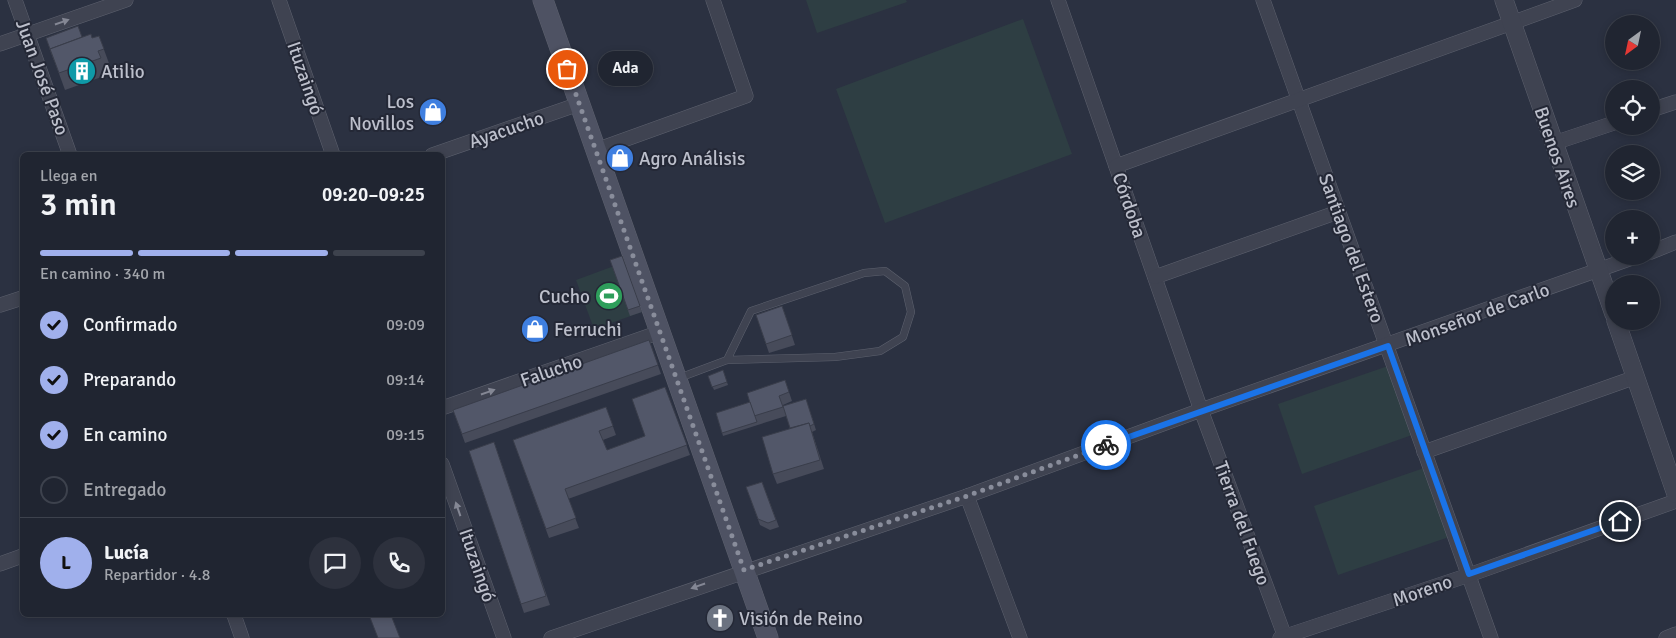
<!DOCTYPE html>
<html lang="es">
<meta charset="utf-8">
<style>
body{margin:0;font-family:Signika,sans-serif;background:#2d313d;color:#f1f3f6;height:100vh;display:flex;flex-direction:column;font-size:19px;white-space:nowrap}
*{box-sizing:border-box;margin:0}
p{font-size:16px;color:#a2a5ab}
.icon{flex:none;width:28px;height:28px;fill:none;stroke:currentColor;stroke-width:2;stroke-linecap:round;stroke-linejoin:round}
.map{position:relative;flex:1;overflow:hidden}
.side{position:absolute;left:20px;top:152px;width:425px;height:465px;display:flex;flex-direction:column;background:#202531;border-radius:8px;box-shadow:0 2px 8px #0003,0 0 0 1px #3d424d}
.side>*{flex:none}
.needle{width:32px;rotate:213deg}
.buttons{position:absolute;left:1605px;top:15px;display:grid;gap:10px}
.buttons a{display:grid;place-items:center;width:55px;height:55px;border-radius:50%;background:#202531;box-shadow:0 2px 8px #0003,0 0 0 1px #3d424d;font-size:25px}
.pin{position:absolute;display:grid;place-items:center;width:42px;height:42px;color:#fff;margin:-21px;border:2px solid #fff;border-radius:50%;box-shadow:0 1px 5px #0007}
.courier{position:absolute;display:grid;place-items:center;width:50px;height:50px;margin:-25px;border:4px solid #1a73e8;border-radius:50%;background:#fff;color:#222;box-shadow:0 1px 6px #0007}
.bubble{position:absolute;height:35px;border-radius:18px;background:#202531;box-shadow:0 2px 8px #0003,0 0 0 1px #3d424d;font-size:16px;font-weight:600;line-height:35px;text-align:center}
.headline em{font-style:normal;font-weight:600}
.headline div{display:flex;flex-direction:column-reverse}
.headline{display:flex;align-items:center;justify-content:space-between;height:85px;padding:0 20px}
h1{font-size:32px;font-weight:600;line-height:38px}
.bar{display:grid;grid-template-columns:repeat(4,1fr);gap:8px 5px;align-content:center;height:60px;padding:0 20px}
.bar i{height:6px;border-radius:4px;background:#3d424d}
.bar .selected{background:#a0b0ec}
.bar p{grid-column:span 4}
.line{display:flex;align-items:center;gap:12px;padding:0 20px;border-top:1px solid #3d424d}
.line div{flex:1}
.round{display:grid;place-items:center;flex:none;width:52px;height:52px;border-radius:26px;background:#2d313d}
ol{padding:0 20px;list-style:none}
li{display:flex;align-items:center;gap:15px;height:55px}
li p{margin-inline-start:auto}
li .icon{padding:5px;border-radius:50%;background:#a0b0ec;color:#111;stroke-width:4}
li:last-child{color:#a2a5ab}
li i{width:28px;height:28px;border:2px solid #3d424d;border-radius:50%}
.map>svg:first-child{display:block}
.green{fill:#2e3e43}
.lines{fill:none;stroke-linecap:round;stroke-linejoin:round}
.service-casing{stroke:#5d616e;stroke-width:8}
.minor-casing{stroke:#5d616e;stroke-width:15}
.tertiary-casing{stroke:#5d616e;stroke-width:19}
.secondary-casing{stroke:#5d616e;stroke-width:21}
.service{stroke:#3f4351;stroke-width:7}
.minor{stroke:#3f4351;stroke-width:14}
.tertiary{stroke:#3f4351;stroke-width:18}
.secondary{stroke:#4e5263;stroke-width:20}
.wall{fill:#474b5a}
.building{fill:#525769;stroke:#393d4a}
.oneway{fill:#848794}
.done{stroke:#898d9b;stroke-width:5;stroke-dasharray:0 9}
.route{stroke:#1a73e8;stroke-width:6}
.labels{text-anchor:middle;stroke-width:4;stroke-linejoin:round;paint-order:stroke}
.poi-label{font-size:19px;fill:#bcbfcb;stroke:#242836;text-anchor:start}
.street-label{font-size:19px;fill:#bcbfcb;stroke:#242836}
</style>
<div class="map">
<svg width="1676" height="638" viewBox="0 0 1676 638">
<rect width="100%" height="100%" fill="#2b3141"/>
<!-- green -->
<g class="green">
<polygon points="806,0 906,0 907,2 817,33"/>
<polygon points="1023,19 1072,154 885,223 836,89"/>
<polygon points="625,262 642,312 594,329 576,280"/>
<polygon points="1388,366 1412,435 1302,474 1278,404"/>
<polygon points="1424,468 1449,537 1338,575 1314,506"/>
</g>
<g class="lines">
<defs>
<polyline id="service" points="679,378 727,360 835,357 880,351 903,337 911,312 905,286 885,271 864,273 751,311 727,360"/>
<g id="minor">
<polyline points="15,0 70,155"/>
<polyline points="279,0 333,155"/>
<polyline points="1058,0 1201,410 1285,637"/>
<polyline points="1263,0 1491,638"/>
<polyline points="0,44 126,0"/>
<polyline points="1651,110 1676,102"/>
<polyline points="1554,143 1614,123"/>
<polyline points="596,150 746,96 713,0"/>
<polyline points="432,155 579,104"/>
<polyline points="1116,166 1575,0"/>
<polyline points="1651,252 1676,242"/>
<polyline points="1155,277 1338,212"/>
<polyline points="0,305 22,298"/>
<polyline points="442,408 660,332"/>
<polyline points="1424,452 1636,377"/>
<polyline points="442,464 504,638"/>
<polyline points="967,496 1020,638"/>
<polyline points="0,564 22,556"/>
<polyline points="234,615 242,638"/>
<polyline points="551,638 967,496 1201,410 1638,256"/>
<polyline points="1280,638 1469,575 1676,501"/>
<polyline points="1666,638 1676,634"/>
</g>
<g id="tertiary">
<polyline points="1504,0 1614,314"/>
<polyline points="1616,321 1676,494"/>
</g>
<polyline id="secondary" points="543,0 768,638"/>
</defs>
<!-- service casing -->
<use href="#service" class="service-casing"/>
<!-- minor casing -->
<use href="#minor" class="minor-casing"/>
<!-- tertiary casing -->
<use href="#tertiary" class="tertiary-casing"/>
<!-- secondary casing -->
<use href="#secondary" class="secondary-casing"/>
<!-- service -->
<use href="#service" class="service"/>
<!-- minor -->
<use href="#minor" class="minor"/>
<!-- tertiary -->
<use href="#tertiary" class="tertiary"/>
<!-- secondary -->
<use href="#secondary" class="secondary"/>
</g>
<!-- wall -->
<g class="wall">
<polygon points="99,36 110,66 104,68 107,75 65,90 46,38 82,37 92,38"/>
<polygon points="622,256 642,312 630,316 610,260"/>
<polygon points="782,306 795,345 769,353 756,315"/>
<polygon points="649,340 661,374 465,443 453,410"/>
<polygon points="723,370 728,385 714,390 708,376"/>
<polygon points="785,380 792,401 783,405 783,406 806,399 816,430 812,432 824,469 777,484 773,474 790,428 786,416 723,436 716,413 750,402"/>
<polygon points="665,387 690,455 568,499 579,528 549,538 513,440 606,407 616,435 603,440 607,450 645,436"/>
<polygon points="494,442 550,605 524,613 469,451"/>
<polygon points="762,482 779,527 770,530 760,525 746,487"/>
</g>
<!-- building -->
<g class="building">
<polygon points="78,26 82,37 50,49 54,60 46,38"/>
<polygon points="91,34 92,38 99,36 104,49 98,51 101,58 59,73 50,49"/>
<polygon points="622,256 640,306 628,310 610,260"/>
<polygon points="782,306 792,335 766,344 756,315"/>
<polygon points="649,340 658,365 462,434 453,410"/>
<polygon points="723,370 727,382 712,387 708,376"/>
<polygon points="785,380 789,392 779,396 783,407 754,416 747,393"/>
<polygon points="665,387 687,445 565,489 576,518 546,529 513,440 606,407 613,426 599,431 607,450 645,436 632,399"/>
<polygon points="806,399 814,424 810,426 809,423 790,428 783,406"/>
<polygon points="750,402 757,422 722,433 716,413"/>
<polygon points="809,423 820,460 773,474 762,437"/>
<polygon points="494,442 546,596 521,604 469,451"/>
<polygon points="762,482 776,520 768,523 758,519 746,487"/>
<polygon points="369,615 391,615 400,638 378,638"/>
</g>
<!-- one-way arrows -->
<defs><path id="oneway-solid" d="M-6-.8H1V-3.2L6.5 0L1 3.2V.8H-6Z" transform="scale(1.25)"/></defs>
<g class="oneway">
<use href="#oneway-solid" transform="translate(62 22) rotate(-19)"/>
<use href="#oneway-solid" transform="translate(488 392) rotate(-19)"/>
<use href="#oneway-solid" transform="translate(458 509) rotate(-109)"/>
<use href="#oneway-solid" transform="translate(698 586) rotate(161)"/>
</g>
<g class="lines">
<!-- done -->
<polyline class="done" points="567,69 744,570 967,496 1106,445"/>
<!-- route -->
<polyline class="route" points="1106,445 1388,346 1469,574 1620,521"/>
</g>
<!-- icons -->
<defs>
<symbol id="building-disc" viewBox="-11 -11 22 22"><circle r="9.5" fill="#0f9aa8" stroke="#242836"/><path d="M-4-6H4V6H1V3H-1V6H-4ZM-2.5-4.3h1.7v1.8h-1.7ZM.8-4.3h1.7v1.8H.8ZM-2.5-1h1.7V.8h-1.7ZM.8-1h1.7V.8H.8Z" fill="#fff"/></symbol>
<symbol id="shop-disc" viewBox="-11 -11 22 22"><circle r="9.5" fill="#3f7fe0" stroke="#242836"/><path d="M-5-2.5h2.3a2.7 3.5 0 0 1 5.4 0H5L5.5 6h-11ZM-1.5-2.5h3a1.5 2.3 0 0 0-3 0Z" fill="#fff"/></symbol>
<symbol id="stadium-disc" viewBox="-11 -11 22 22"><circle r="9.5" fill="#2e9e5b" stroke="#242836"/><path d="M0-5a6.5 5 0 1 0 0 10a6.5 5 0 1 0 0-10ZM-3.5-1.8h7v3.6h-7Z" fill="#fff"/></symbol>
<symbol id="church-disc" viewBox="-11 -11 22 22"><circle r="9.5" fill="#6b7280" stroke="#242836"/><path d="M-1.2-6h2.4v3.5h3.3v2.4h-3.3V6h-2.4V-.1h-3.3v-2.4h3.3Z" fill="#fff"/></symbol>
</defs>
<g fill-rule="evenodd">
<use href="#building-disc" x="66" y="55" width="32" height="32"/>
<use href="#shop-disc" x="417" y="96" width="32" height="32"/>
<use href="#shop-disc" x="604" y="142" width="32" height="32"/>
<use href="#stadium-disc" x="593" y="280" width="32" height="32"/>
<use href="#shop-disc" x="519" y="313" width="32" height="32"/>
<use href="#church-disc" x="704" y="602" width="32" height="32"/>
</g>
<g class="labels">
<!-- poi labels -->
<g class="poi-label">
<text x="101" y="78">Atilio</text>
<text x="414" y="108" text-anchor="end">Los<tspan x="414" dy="22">Novillos</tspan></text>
<text x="639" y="165">Agro Análisis</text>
<text x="590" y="303" text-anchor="end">Cucho</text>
<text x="554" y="336">Ferruchi</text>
<text x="739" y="625">Visión de Reino</text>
</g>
<!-- street labels -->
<g class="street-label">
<text transform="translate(43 77) rotate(70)" y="7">Juan José Paso</text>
<text transform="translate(306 78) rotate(71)" y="7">Ituzaingó</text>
<text transform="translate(506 129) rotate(-19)" y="7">Ayacucho</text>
<text transform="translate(1558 157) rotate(71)" y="7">Buenos Aires</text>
<text transform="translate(1130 205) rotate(71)" y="7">Córdoba</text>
<text transform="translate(1352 248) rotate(70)" y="7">Santiago del Estero</text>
<text transform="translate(1477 314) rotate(-20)" y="7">Monseñor de Carlo</text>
<text transform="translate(551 370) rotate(-19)" y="7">Falucho</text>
<text transform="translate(1243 523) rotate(70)" y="7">Tierra del Fuego</text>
<text transform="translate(478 565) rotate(71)" y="7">Ituzaingó</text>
<text transform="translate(1422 590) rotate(-19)" y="7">Moreno</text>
</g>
</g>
</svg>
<div class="buttons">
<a><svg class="needle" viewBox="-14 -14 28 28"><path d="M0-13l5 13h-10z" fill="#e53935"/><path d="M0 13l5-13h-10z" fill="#a2a5ab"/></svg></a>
<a><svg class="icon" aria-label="locate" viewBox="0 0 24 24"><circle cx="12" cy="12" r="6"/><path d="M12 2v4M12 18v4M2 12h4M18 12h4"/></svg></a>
<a><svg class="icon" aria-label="layers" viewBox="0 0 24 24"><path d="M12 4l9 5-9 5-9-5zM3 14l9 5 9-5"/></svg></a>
<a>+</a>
<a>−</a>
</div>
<div class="pin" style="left:567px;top:69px;background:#ea580c"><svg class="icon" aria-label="bag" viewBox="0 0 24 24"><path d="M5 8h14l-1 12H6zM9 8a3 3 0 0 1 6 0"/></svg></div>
<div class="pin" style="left:1620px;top:521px;background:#1f2937"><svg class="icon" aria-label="home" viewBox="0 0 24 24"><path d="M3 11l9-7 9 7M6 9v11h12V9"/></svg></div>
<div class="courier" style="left:1106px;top:445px"><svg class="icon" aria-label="bike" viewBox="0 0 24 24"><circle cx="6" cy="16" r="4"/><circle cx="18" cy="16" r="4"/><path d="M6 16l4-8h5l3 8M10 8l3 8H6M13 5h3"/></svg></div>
<div class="bubble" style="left:598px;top:51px;width:55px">Ada</div>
<section class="side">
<div class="headline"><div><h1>3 min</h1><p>Llega en</p></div><em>09:20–09:25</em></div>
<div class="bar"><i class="selected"></i><i class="selected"></i><i class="selected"></i><i></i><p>En camino · 340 m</p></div>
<ol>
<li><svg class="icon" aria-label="check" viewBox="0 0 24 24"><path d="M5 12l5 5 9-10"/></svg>Confirmado<p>09:09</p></li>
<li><svg class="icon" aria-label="check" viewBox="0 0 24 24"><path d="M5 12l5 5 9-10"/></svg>Preparando<p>09:14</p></li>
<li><svg class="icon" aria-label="check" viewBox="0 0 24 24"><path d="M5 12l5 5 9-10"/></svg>En camino<p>09:15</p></li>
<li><i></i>Entregado</li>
</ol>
<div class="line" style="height:90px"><b class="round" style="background:#a0b0ec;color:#111">L</b><div><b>Lucía</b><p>Repartidor · 4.8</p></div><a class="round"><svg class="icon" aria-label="chat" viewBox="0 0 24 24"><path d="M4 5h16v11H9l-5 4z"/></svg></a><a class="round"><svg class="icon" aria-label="phone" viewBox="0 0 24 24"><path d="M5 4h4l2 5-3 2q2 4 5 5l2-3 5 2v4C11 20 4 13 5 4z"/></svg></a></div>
</section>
</div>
